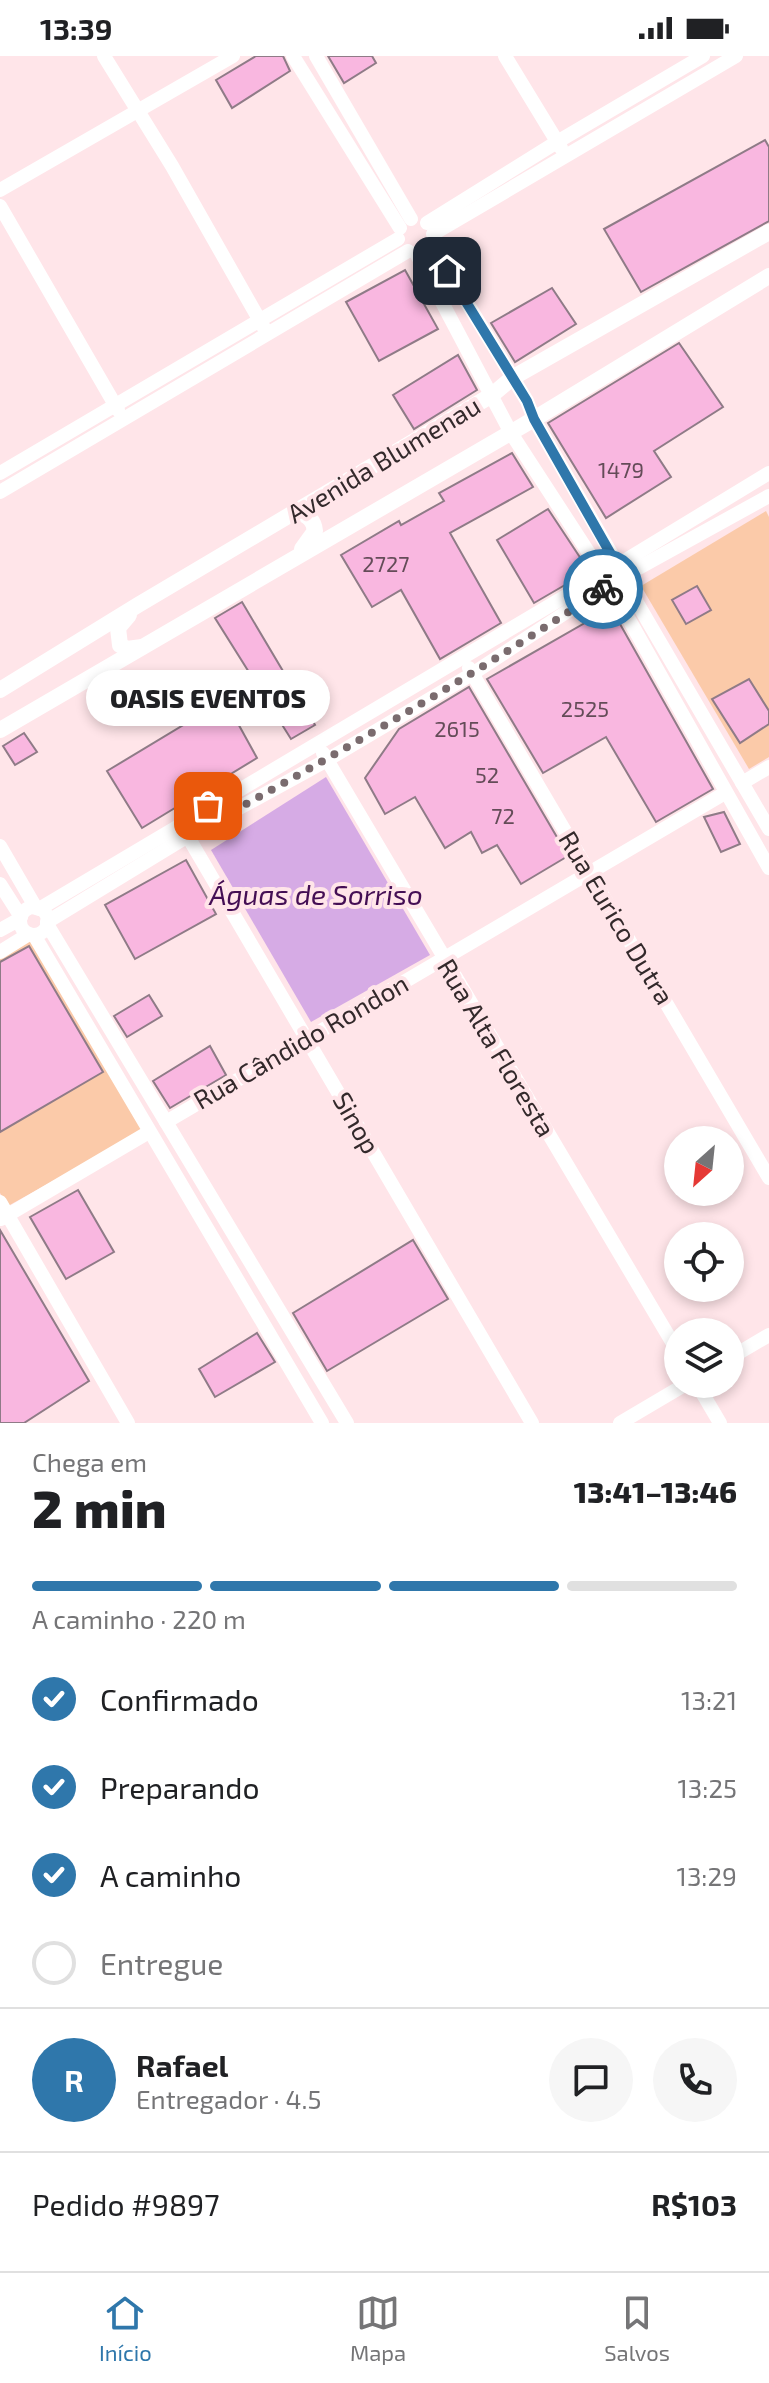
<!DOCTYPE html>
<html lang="pt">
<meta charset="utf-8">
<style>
body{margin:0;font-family:"Exo 2",sans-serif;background:#f6f6f6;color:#202124;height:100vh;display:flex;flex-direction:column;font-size:30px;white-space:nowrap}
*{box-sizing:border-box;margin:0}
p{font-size:26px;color:#757577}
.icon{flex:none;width:44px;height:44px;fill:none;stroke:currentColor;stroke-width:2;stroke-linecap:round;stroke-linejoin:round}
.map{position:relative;height:1367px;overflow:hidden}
.details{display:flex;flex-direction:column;background:#fff;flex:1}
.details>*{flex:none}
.needle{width:52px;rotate:207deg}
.tools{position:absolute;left:664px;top:1070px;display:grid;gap:16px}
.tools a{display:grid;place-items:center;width:80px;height:80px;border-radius:50%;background:#fff;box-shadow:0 4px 12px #0003;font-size:40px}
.pin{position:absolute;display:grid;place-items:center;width:68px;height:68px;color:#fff;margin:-34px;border-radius:16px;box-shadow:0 4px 12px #0006}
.courier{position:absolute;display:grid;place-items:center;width:80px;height:80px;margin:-40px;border:6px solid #2f77ab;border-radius:50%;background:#fff;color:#222;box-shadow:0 2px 10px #0007}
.bubble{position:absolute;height:56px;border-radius:28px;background:#fff;box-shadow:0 4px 12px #0003;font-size:26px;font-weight:800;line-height:56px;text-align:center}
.summary em{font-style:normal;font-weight:800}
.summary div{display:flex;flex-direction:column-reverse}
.summary{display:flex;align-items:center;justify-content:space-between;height:136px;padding:0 32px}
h1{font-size:52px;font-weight:800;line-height:60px}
.bar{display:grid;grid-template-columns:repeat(4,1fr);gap:12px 8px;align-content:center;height:96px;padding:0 32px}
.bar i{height:10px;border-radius:6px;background:#e0e0e0}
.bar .selected{background:#2f77ab}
.bar p{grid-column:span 4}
.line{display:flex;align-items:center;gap:20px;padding:0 32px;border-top:2px solid #e0e0e0}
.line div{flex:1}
.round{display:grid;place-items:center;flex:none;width:84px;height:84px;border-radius:42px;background:#f6f6f6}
ol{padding:0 32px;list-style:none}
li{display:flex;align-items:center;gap:24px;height:88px}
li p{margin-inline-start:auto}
li .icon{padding:8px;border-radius:50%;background:#2f77ab;color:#fff;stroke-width:4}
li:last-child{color:#757577}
li i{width:44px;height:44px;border:4px solid #e0e0e0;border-radius:50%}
.status{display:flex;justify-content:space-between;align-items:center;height:56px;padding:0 40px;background:#fff;direction:ltr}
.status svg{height:22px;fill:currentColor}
.dock{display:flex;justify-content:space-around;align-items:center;height:112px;border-top:2px solid #e0e0e0;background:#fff;font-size:22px;color:#757577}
.dock a{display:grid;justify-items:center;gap:4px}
.dock .selected{color:#2f77ab}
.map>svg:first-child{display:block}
.green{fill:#fbcaa9}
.water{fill:#d6abe5}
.building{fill:#f9b7e0;stroke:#8f7b87;stroke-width:2}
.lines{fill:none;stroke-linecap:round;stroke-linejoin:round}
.minor{stroke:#fff;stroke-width:14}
.major{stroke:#fff;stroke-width:16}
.done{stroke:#7a6b6e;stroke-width:8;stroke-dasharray:0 14.4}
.route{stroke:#2f77ab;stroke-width:10}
.labels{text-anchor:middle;stroke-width:8;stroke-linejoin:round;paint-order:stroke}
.number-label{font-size:22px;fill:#644c58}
.street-label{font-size:26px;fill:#33292b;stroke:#ffe5e9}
.water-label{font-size:28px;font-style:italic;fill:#440e54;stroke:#ffe5e9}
</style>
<div class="status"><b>13:39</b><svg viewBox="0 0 49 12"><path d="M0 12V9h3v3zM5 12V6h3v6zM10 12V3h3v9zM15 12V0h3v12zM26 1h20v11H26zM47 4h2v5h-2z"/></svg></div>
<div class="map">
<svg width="769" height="1367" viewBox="0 0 769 1367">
<rect width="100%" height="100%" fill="#ffe5e9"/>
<!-- green -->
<g class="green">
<polygon points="766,455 769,461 769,701 749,713 641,530"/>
<polygon points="31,884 143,1075 8,1150 0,1137 0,902"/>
</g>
<!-- water -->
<polygon class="water" points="326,721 430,899 311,966 211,794"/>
<!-- building -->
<g class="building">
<polygon points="256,0 283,0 290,15 232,52 216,24"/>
<polygon points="328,0 372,0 376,7 344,27"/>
<polygon points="765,84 769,91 769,165 641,236 604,173"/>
<polygon points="405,214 438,273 379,305 346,246"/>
<polygon points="552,232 576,268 515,306 491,267"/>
<polygon points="679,287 723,351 654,395 671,421 606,462 548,367"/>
<polygon points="458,299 477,334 414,373 393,339"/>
<polygon points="512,397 533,431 450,477 501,567 440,603 401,534 372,551 341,499 399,465 401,469 444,445 439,437"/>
<polygon points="548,453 589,515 534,547 497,484"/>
<polygon points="697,530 711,554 686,568 672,544"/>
<polygon points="242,546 315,669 291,683 215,562"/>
<polygon points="611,552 713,733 656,766 606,681 543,717 487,623"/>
<polygon points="749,623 769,655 769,668 740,687 712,643"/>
<polygon points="469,631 568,800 521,828 497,789 482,797 471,776 445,792 415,741 385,758 365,722 399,673"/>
<polygon points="225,644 257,702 142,772 107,715"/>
<polygon points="24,677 37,696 15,709 3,690"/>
<polygon points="724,756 740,788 721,796 704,761"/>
<polygon points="186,804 216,858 135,903 105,849"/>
<polygon points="29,890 103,1016 0,1076 0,906"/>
<polygon points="149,939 162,960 127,981 114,960"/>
<polygon points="210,990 226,1019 170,1052 153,1025"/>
<polygon points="78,1134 114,1196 66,1223 30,1161"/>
<polygon points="0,1174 89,1325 24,1367 0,1367"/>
<polygon points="413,1184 448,1243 327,1315 293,1257"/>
<polygon points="257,1277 275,1306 215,1341 199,1313"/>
</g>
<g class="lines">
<!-- minor -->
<g class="minor">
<polyline points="104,0 172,110 264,272"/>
<polyline points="293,0 400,172"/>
<polyline points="316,0 411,163"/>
<polyline points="505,0 561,92"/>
<polyline points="0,134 233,0"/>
<polyline points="0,150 118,354"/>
<polyline points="427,167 557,86 703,0"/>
<polyline points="433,178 736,0"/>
<polyline points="431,188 527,345 534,363 620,513 622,521 769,773"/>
<polyline points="416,197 511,377 609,528 769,812"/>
<polyline points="0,417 398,183"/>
<polyline points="0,436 408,195"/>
<polyline points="469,612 769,1122"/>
<polyline points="323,697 678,1296"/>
<polyline points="742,727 769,711"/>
<polyline points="184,774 532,1367"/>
<polyline points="0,790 36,852"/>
<polyline points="0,828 21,861"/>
<circle cx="34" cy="865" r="14"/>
<polyline points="39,853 603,518 608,511 616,510 769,417"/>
<polyline points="47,866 188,780 327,704 472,618 609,528 617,528 622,521 769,440"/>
<polyline points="47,868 347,1367"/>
<polyline points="0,874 20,863"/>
<polyline points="34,879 322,1367"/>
<polyline points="0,896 29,878"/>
<polyline points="166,1066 725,737"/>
<polyline points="0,1146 128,1367"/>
<polyline points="1,1163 149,1076"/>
<polyline points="730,1302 769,1279"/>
<polyline points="697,1328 720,1367"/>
<polyline points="620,1367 686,1328"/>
</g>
<!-- major -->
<g class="major">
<path d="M297,455C307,460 314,463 315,475L302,493"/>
<polyline points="129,559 118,572 120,589 127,593 142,591"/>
<polyline points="0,634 138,549 492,339 512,322 769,176"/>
<polyline points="0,674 534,363 769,220"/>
</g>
</g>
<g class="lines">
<!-- done -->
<path class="done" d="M208,750L180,766L188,780C329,703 469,623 603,533"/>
<!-- route -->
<polyline class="route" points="447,215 527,345 534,363 621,516 619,526 603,533"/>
</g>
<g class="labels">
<!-- number labels -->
<g class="number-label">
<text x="621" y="422">1479</text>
<text x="386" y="516">2727</text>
<text x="585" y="661">2525</text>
<text x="457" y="681">2615</text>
<text x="487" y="727">52</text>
<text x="503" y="768">72</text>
</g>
<!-- street labels -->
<g class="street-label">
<text transform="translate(384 404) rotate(-31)" y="9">Avenida Blumenau</text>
<text transform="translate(616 862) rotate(59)" y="9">Rua Eurico Dutra</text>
<text transform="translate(301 986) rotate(-30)" y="9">Rua Cândido Rondon</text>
<text transform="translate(496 992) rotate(59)" y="9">Rua Alta Floresta</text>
<text transform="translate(356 1067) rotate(60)" y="9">Sinop</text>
</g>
<!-- water labels -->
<g class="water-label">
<text x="316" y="849">Águas de Sorriso</text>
</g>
</g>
</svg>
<div class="tools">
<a><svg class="needle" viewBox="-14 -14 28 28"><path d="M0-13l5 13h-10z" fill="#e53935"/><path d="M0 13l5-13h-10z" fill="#757577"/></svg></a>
<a><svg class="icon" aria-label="locate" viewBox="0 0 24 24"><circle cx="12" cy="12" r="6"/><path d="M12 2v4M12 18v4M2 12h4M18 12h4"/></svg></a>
<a><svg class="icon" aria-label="layers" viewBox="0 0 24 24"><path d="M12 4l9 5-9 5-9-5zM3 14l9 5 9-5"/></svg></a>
</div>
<div class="pin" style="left:208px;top:750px;background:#ea580c"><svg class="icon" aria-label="bag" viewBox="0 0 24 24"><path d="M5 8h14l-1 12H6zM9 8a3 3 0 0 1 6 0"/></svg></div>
<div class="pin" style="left:447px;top:215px;background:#1f2937"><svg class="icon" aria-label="home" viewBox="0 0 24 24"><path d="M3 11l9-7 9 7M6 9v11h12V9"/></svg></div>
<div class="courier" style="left:603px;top:533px"><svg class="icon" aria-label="bike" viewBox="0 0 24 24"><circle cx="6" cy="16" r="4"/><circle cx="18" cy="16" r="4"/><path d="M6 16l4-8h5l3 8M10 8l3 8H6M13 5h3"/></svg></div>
<div class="bubble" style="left:86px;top:614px;width:244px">OASIS EVENTOS</div>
</div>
<section class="details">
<div class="summary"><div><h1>2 min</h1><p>Chega em</p></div><em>13:41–13:46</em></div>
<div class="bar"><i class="selected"></i><i class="selected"></i><i class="selected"></i><i></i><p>A caminho · 220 m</p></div>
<ol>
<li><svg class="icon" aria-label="check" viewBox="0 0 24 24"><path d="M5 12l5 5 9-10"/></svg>Confirmado<p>13:21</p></li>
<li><svg class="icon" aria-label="check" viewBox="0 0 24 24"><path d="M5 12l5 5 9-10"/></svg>Preparando<p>13:25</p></li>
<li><svg class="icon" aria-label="check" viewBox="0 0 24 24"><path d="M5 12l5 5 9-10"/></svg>A caminho<p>13:29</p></li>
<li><i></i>Entregue</li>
</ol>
<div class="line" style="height:144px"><b class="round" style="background:#2f77ab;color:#fff">R</b><div><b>Rafael</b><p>Entregador · 4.5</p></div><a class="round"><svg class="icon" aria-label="chat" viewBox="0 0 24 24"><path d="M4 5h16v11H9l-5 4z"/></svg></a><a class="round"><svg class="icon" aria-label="phone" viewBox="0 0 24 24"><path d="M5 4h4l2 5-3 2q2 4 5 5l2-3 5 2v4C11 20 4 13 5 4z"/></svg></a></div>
<div class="line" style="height:104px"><div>Pedido #9897</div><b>R$103</b></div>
</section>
<nav class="dock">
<a class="selected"><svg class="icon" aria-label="home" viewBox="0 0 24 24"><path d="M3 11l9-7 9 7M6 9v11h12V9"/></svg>Início</a>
<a><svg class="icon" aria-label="map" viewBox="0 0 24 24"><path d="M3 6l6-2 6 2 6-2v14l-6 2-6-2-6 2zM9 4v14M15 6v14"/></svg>Mapa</a>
<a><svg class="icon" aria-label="saved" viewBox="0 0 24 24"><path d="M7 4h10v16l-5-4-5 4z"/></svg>Salvos</a>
</nav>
